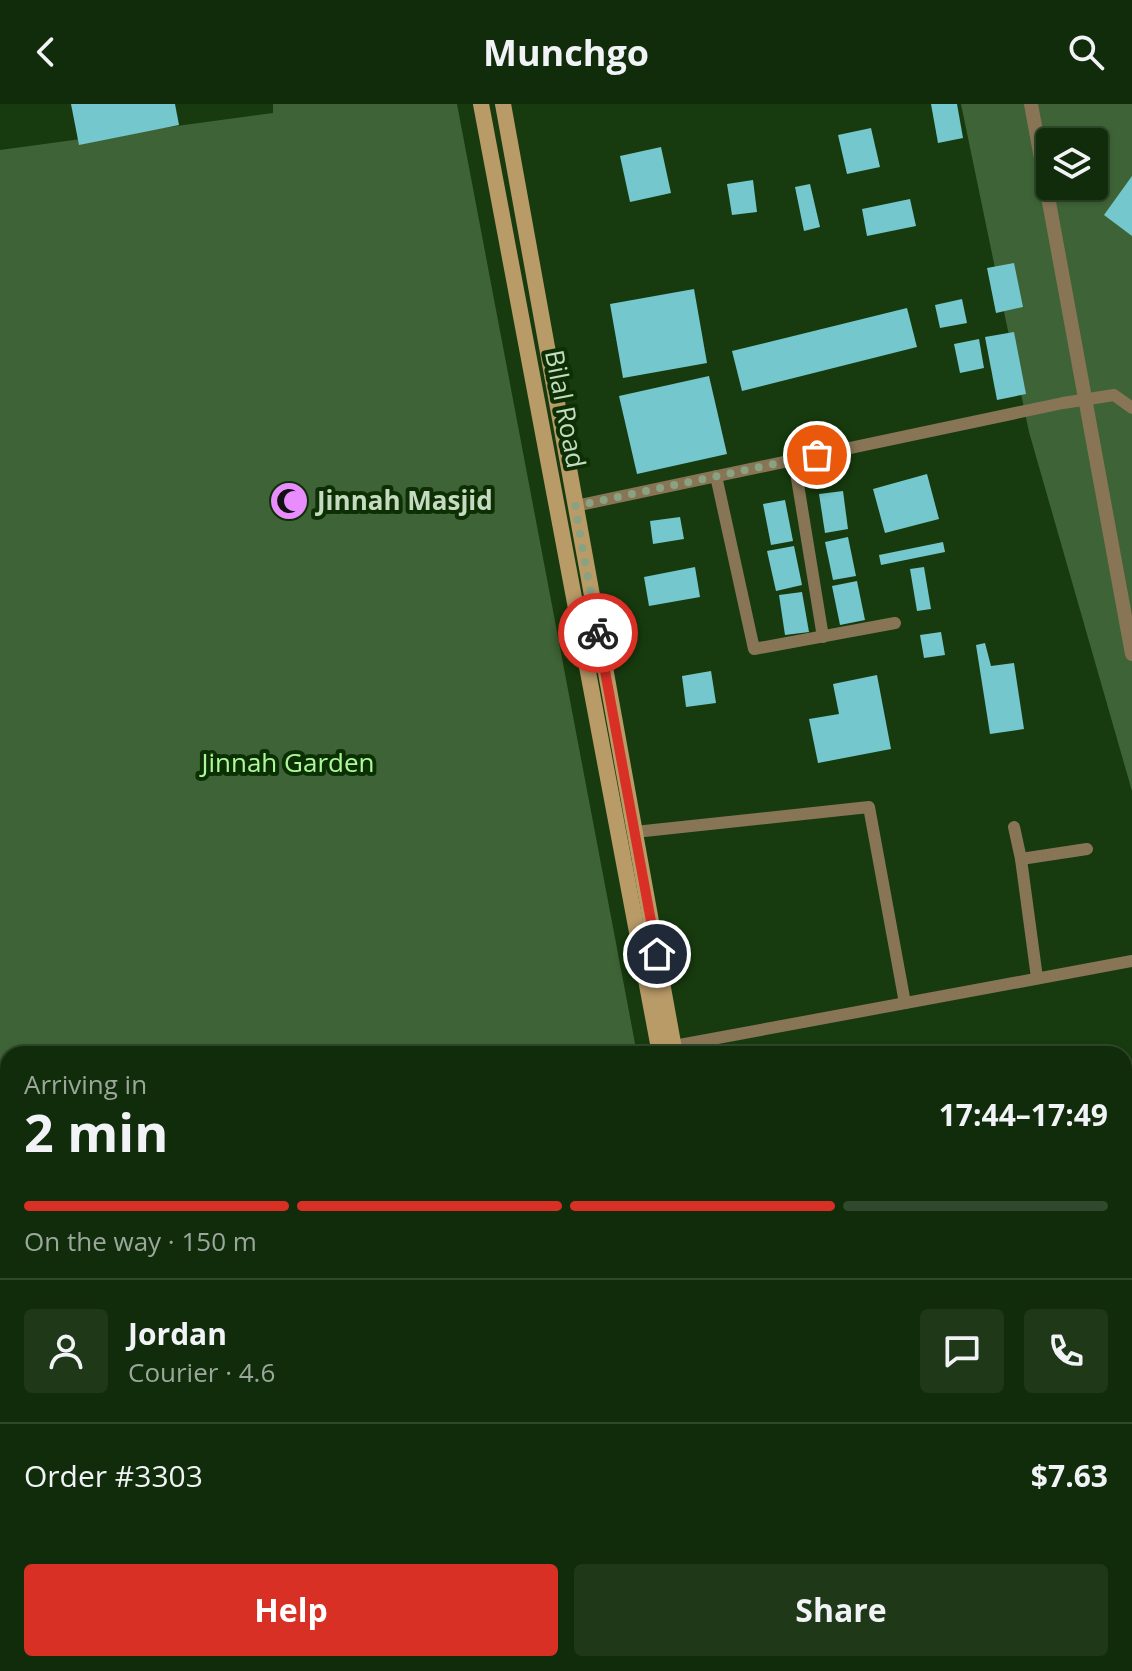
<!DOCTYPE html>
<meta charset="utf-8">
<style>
body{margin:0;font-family:"Open Sans",sans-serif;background:#1e3818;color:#f1f3f6;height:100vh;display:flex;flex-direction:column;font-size:30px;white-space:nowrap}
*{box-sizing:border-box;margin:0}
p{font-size:26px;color:#9ca79c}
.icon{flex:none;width:44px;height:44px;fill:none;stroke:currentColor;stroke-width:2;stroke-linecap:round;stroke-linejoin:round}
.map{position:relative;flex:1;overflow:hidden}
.details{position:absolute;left:0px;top:942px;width:1132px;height:626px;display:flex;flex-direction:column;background:#112c0a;border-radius:24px 24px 0 0;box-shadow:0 2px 6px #0004,0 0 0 2px #30482b}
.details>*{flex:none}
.tools{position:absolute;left:1036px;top:24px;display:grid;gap:16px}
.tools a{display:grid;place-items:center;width:72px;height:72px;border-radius:8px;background:#112c0a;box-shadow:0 2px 6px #0004,0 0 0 2px #30482b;font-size:40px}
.pin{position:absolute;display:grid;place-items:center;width:68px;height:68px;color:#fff;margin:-34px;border:4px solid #fff;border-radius:50%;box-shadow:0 2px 8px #0007}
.courier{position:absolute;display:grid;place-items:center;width:80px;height:80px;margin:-40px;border:6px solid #d93025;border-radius:50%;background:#fff;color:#222;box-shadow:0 2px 10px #0007}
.head em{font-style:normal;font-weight:700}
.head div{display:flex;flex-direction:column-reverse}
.head{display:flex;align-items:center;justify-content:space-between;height:136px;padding:0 24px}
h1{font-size:52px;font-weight:700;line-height:60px}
.bar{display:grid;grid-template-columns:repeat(4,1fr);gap:12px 8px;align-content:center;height:96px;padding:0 24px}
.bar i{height:10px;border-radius:6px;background:#30482b}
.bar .on{background:#d93025}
.bar p{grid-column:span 4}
.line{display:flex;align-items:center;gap:20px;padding:0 24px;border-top:2px solid #30482b}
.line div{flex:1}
.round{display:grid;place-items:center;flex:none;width:84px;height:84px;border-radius:8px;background:#1e3818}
.cta{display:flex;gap:16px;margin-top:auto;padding:16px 24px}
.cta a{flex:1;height:92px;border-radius:8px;background:#d93025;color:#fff;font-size:32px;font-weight:700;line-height:92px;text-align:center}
.cta a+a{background:#1e3818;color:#f1f3f6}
header{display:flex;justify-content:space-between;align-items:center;height:104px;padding:0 24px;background:#112c0a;font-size:36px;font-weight:700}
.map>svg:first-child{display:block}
.green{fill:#3e6336;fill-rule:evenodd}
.building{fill:#74c8cd}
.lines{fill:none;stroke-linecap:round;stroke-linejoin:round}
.minor{stroke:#887556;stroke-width:12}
.tertiary{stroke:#887556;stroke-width:14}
.secondary{stroke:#b99b68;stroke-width:16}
.done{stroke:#88a282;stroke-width:8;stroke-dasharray:0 14.4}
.route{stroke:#d93025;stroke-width:10}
.labels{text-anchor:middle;stroke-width:8;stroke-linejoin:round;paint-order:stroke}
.street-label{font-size:26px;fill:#c5dac1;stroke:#0c3003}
.poi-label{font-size:26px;font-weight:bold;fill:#c5dac1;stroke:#0c3003;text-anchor:start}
.park-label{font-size:26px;fill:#adf99c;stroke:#0c3003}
</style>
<header><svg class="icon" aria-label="back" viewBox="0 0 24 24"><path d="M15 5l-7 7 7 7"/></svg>Munchgo<svg class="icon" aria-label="search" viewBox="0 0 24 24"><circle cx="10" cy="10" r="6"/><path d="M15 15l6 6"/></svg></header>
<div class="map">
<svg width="1132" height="1567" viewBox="0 0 1132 1567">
<rect width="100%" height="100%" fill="#173b0e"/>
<!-- green -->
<g class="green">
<polygon points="273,0 457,0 637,950 8,950 8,1038 0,996 0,46 273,9"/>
<path d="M961,0H1132V687L1029,328ZM1050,38H1094V82H1050Z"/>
<polygon points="109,1560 215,1560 213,1567 111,1567"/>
</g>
<!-- building -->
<g class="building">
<polygon points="71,0 175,0 179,21 79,41"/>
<polygon points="931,0 957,0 963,34 938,39"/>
<polygon points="871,24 880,63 847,70 838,31"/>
<polygon points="661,43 671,89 630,98 620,52"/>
<polygon points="1132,72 1132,132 1104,111"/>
<polygon points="753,76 757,108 732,111 727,80"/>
<polygon points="810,80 820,123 804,127 795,83"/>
<polygon points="910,95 916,122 867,132 862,105"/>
<polygon points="1014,159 1023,203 996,209 987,164"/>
<polygon points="694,185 707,259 623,274 610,200"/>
<polygon points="962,195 967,219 940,224 935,201"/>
<polygon points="907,204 917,243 742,287 732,247"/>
<polygon points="1014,228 1026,290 997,296 985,233"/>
<polygon points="979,235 984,264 960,269 954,240"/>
<polygon points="709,272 727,350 637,370 619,292"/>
<polygon points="927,370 939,415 885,429 873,385"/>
<polygon points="843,387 848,425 825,429 819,390"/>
<polygon points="785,396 793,437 771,441 763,400"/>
<polygon points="680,413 684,435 653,440 650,417"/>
<polygon points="848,433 856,472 833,476 825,438"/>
<polygon points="943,438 945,448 881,461 879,451"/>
<polygon points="794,442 802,481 776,487 767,447"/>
<polygon points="695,463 700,493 649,502 644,473"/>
<polygon points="924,463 931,505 917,507 910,465"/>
<polygon points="857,477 865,516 840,521 832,482"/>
<polygon points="802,488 809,528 785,531 779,491"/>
<polygon points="941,528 945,551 924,554 920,531"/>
<polygon points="985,539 991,562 1014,559 1024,625 990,630 976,541"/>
<polygon points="711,567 716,599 686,603 682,572"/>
<polygon points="877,571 891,645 818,659 809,615 839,610 833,580"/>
</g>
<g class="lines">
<!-- minor -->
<g class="minor">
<polyline points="794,356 823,533"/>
<polyline points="716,372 754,545 895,519"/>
<polyline points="575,402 1063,299 1114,291 1132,304"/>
<polyline points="1014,723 1021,755 1037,874"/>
<polyline points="635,728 869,703 905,899"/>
<polyline points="1021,755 1087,745"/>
<polyline points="674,942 1132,857"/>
<polyline points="1124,1289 1132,1288"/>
<polyline points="0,1309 8,1301"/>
<polyline points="0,1327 8,1331"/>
<polyline points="1128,1453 1132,1451"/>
<polyline points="261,1560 261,1567"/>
<polyline points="1065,1560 1072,1567"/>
<polyline points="28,1567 41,1560"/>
</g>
<!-- tertiary -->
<polyline class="tertiary" points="1031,0 1132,550"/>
<!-- secondary -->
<g class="secondary">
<polyline points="481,0 660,950"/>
<polyline points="503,0 675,950"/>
<polyline points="0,1052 8,1095"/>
<polyline points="90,1560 92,1567"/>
<polyline points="774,1560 775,1567"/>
<polyline points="791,1560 792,1567"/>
</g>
</g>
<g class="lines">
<!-- done -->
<polyline class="done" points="598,529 575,402 817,351"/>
<!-- route -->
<polyline class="route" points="598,529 657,850"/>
</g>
<!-- icons -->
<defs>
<symbol id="mosque-disc" viewBox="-11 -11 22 22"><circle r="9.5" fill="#e98dfe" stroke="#0c3003"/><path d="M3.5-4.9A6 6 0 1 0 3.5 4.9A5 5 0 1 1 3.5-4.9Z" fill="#111"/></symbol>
</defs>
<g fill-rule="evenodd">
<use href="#mosque-disc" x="267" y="375" width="44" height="44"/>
</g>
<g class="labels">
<!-- street labels -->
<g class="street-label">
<text transform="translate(565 305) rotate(79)" y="9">Bilal Road</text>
</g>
<!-- poi labels -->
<g class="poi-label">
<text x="317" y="406">Jinnah Masjid</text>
</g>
<!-- park labels -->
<g class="park-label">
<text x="288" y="668">Jinnah Garden</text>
</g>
</g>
</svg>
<div class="tools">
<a><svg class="icon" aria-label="layers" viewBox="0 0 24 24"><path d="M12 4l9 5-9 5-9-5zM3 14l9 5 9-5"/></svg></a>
</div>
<div class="pin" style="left:817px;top:351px;background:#ea580c"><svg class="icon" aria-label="bag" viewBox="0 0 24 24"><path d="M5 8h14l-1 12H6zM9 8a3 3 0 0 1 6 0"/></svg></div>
<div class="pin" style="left:657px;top:850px;background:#1f2937"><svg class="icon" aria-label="home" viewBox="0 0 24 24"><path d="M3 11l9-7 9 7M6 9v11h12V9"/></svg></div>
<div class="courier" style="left:598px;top:529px"><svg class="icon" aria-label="bike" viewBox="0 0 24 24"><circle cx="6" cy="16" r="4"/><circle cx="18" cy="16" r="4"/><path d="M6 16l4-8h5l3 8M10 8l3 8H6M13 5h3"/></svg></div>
<section class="details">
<div class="head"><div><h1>2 min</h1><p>Arriving in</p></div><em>17:44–17:49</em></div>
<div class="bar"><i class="on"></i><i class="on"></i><i class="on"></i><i></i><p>On the way · 150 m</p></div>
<div class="line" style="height:144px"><a class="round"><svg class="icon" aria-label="person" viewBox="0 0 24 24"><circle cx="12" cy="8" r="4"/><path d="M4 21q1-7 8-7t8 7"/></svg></a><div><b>Jordan</b><p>Courier · 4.6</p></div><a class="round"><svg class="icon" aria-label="chat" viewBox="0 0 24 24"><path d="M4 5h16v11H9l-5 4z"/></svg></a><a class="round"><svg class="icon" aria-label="phone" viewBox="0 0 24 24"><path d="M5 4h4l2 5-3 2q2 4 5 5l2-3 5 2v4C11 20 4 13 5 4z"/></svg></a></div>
<div class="line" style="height:104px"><div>Order #3303</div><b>$7.63</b></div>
<div class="cta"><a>Help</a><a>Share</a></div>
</section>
</div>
